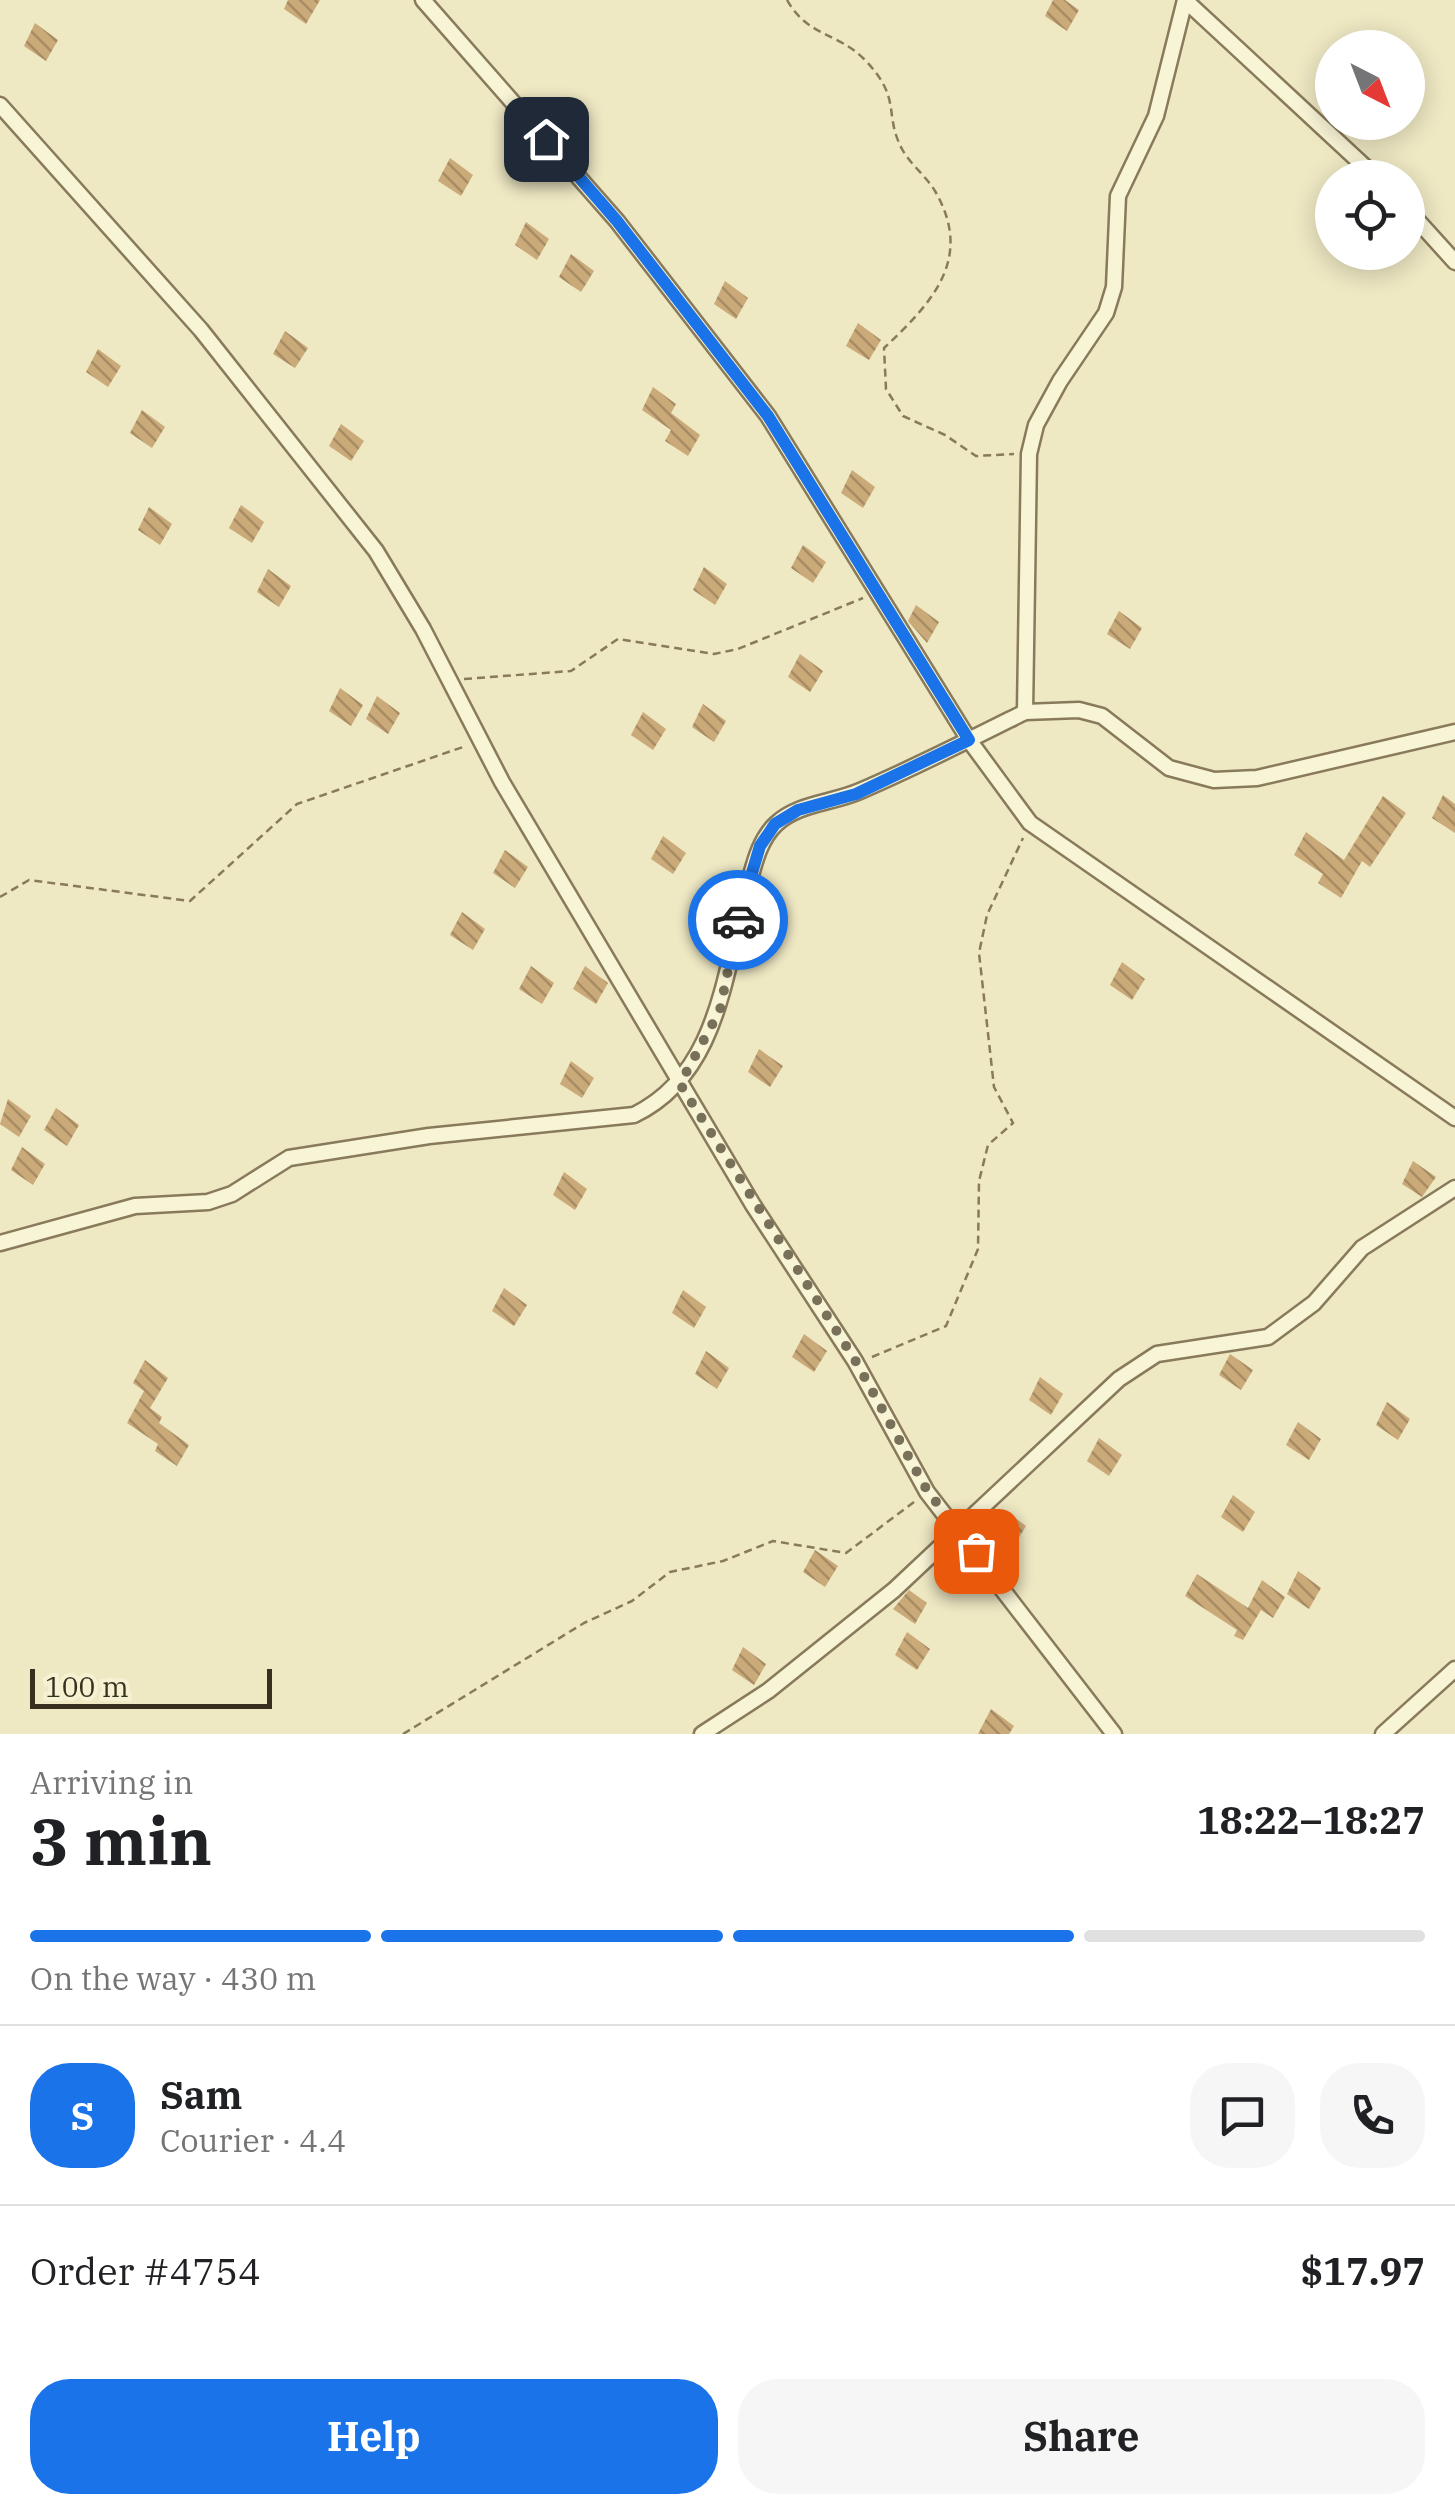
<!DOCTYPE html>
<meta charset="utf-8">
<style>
body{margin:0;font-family:"IBM Plex Serif",serif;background:#f6f6f6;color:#202124;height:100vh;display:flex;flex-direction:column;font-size:38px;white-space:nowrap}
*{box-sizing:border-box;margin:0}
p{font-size:32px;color:#757577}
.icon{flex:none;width:55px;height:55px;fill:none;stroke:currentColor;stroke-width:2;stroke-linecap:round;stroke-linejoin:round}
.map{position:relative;height:1734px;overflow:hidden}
.details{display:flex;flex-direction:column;background:#fff;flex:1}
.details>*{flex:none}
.needle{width:65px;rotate:138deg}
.tools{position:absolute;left:1315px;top:30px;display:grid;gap:20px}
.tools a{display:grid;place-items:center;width:110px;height:110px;border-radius:50%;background:#fff;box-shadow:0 5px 25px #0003;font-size:50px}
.scale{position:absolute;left:30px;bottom:25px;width:242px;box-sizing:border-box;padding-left:10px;border:5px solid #382f1e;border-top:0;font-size:28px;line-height:35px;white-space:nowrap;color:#382f1e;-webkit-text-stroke:8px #f5f1d3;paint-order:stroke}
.pin{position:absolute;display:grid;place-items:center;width:85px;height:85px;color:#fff;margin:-42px;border-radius:20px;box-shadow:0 5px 15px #0006}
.courier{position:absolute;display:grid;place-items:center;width:100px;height:100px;margin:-50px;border:8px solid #1a73e8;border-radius:50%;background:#fff;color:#222;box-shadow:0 2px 12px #0007}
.headline em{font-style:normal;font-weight:700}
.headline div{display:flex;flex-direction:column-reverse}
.headline{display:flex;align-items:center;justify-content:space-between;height:170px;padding:0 30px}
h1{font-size:65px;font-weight:700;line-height:75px}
.bar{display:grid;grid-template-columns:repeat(4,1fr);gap:15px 10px;align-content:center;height:120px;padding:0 30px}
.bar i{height:12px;border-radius:8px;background:#e0e0e0}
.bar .on{background:#1a73e8}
.bar p{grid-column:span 4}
.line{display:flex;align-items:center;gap:25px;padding:0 30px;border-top:2px solid #e0e0e0}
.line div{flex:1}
.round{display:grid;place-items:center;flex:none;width:105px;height:105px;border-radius:40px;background:#f6f6f6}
.action{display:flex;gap:20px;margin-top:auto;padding:20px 30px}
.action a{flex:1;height:115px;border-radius:40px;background:#1a73e8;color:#fff;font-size:40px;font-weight:700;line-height:115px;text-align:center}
.action a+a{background:#f6f6f6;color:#202124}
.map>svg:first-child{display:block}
.building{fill:url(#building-back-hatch)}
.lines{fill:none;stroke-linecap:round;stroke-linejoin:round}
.street-casing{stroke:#887a5a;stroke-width:19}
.path{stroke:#887a5a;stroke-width:2.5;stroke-dasharray:8 5;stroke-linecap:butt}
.street{stroke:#f8f4d6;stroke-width:14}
.done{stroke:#787058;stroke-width:10;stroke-dasharray:0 18}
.route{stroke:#1a73e8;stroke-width:12}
</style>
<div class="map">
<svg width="1455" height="1734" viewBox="0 0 1455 1734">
<defs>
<pattern id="building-back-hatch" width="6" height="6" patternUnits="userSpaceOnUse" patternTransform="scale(2.5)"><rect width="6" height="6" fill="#cbaa79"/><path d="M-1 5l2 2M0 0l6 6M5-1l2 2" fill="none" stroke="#a68b63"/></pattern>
</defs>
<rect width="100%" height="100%" fill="#eee8c3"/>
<!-- building -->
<g class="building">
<polygon points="288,0 320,0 306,24 284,9"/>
<polygon points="1053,0 1065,0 1079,10 1067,31 1045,16"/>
<polygon points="35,23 58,40 46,61 24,46"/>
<polygon points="450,158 473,175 461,196 438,181"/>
<polygon points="526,222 549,239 537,260 515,245"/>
<polygon points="571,254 594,271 581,292 559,277"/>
<polygon points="725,281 748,298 736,319 714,304"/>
<polygon points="858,323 881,340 869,360 846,346"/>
<polygon points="285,331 308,348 295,368 273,354"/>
<polygon points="98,349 121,366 108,387 86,372"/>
<polygon points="653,387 676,404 671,413 700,435 688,456 665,441 671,430 642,410"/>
<polygon points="142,410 165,427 152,448 130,433"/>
<polygon points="341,424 364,441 351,461 329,446"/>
<polygon points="852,470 875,487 863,508 841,493"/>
<polygon points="241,505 264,522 252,543 229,528"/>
<polygon points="149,507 172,524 160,545 138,530"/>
<polygon points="803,545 826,562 813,583 791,568"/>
<polygon points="704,567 727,584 715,605 693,590"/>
<polygon points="268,569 291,586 279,607 257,592"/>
<polygon points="916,605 939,622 927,643 908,621"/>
<polygon points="1119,611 1142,628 1130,649 1107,634"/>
<polygon points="800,654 823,671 810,692 788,677"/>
<polygon points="340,688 363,705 351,726 329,711"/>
<polygon points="377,696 400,713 388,734 366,719"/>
<polygon points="703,704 726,721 714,742 692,727"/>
<polygon points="643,712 666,729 653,750 631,735"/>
<polygon points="1443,795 1455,804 1455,833 1432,818"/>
<polygon points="1383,796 1406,813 1370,867 1362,861 1341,898 1318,883 1323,874 1294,855 1306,832 1344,860"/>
<polygon points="663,836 686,853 673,874 651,859"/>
<polygon points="505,850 528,867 515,888 493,873"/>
<polygon points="462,912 485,929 473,950 450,935"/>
<polygon points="1122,962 1145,979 1132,1000 1110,985"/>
<polygon points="531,966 554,983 542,1004 519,989"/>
<polygon points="585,966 608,983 596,1004 573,989"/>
<polygon points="759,1049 783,1066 770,1087 748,1072"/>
<polygon points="571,1061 594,1078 582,1098 560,1084"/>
<polygon points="8,1099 31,1116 19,1137 0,1124"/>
<polygon points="56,1108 79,1125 67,1146 44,1130"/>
<polygon points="22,1147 45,1164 33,1185 11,1170"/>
<polygon points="1413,1161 1436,1177 1422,1197 1402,1184"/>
<polygon points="564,1172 587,1189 575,1210 553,1195"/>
<polygon points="504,1288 527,1305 514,1326 492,1311"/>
<polygon points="683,1290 706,1307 694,1328 672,1313"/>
<polygon points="804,1334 827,1351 814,1372 792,1357"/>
<polygon points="706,1351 729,1368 717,1389 695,1374"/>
<polygon points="1230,1354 1253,1370 1241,1390 1219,1375"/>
<polygon points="145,1360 168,1378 150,1408 162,1417 159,1423 189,1445 177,1466 155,1451 158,1444 127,1423 144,1391 133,1383"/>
<polygon points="1040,1377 1063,1394 1051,1415 1029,1400"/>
<polygon points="1387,1402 1410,1419 1398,1440 1376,1425"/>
<polygon points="1298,1422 1321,1439 1309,1460 1286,1445"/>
<polygon points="1099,1438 1122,1455 1109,1476 1087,1461"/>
<polygon points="1233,1495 1255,1512 1243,1532 1221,1517"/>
<polygon points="1003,1509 1026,1526 1013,1547 991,1532"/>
<polygon points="815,1550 838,1566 825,1587 803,1572"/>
<polygon points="1298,1571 1321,1588 1309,1609 1287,1594"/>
<polygon points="1197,1574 1248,1608 1262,1580 1285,1597 1273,1618 1261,1610 1243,1640 1234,1636 1237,1630 1185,1596"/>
<polygon points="909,1590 927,1603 915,1624 893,1609"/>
<polygon points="907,1632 930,1649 917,1670 895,1655"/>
<polygon points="743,1647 766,1664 754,1685 732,1670"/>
<polygon points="991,1709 1014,1726 1009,1734 978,1734"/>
</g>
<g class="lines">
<defs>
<g id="street">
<polyline points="423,0 617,221 768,416 969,740 1030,823 1455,1118"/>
<polyline points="1185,0 1156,116 1118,196 1114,287 1106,313 1060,381 1036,425 1029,454 1025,712 1079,710 1102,716 1169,768 1214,780 1257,778 1455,732"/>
<polyline points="1185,0 1377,178"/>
<polyline points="0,105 201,330 376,551 423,629 502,782 753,1205 855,1361 927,1492 1114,1734"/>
<polyline points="1408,210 1455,262"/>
<path d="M0,1243L135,1206L208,1202L232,1194L289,1158L429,1136L634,1115C721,1073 724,968 748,886C754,865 759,840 776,824C798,803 833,803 860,791C916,767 971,739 1025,712"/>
<polyline points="702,1734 768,1691 894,1590 1119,1379 1157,1354 1268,1337 1314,1303 1362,1248 1455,1188"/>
<polyline points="1383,1734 1455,1669"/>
</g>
</defs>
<!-- street casing -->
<use href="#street" class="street-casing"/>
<!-- path -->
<g class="path">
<path d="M787,0C808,37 837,32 864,59C903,99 883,113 902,149C910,164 926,176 935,191C974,258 933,302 884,348L886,389L903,416L945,435L976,456L1014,454"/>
<polyline points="464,679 571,671 618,639 714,654 738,649 863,598"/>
<polyline points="0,897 29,880 190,901 297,804 466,746"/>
<polyline points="872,1357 946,1326 978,1249 979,1181 988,1145 1013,1123 994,1087 979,953 987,915 1023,838"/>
<polyline points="403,1734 584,1623 632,1601 670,1572 723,1561 773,1541 846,1553 914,1502"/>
</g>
<!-- street -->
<use href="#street" class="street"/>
</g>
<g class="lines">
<!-- done -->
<polyline class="done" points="738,920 720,1010 680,1084 855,1360 928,1492 976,1551"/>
<!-- route -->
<polyline class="route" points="546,139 617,221 768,416 969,740 856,794 798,810 775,824 760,846 738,920"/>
</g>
</svg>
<div class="tools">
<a><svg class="needle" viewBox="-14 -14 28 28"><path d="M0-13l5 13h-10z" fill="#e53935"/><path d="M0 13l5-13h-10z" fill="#757577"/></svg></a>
<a><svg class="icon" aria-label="locate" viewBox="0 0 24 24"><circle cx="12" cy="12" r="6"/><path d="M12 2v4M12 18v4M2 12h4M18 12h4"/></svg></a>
</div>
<div class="scale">100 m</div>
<div class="pin" style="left:976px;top:1551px;background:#ea580c"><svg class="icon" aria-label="bag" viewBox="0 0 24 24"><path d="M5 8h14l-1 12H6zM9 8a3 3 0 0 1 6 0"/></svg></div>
<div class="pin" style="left:546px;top:139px;background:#1f2937"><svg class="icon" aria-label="home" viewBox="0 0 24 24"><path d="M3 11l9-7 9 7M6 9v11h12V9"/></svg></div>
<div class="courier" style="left:738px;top:920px"><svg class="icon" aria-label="car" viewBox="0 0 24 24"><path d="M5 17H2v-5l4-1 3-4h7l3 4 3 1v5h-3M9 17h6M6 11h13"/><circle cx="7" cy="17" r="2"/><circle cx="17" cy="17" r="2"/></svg></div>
</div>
<section class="details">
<div class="headline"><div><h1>3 min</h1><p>Arriving in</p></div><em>18:22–18:27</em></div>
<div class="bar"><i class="on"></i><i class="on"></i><i class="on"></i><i></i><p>On the way · 430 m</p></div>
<div class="line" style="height:180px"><b class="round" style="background:#1a73e8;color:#fff">S</b><div><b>Sam</b><p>Courier · 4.4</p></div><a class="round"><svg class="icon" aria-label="chat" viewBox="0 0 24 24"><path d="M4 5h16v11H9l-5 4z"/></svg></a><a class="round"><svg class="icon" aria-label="phone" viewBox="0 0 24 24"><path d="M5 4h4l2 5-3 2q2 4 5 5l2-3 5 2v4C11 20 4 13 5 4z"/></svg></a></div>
<div class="line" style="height:130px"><div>Order #4754</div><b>$17.97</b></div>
<div class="action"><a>Help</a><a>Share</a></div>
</section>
